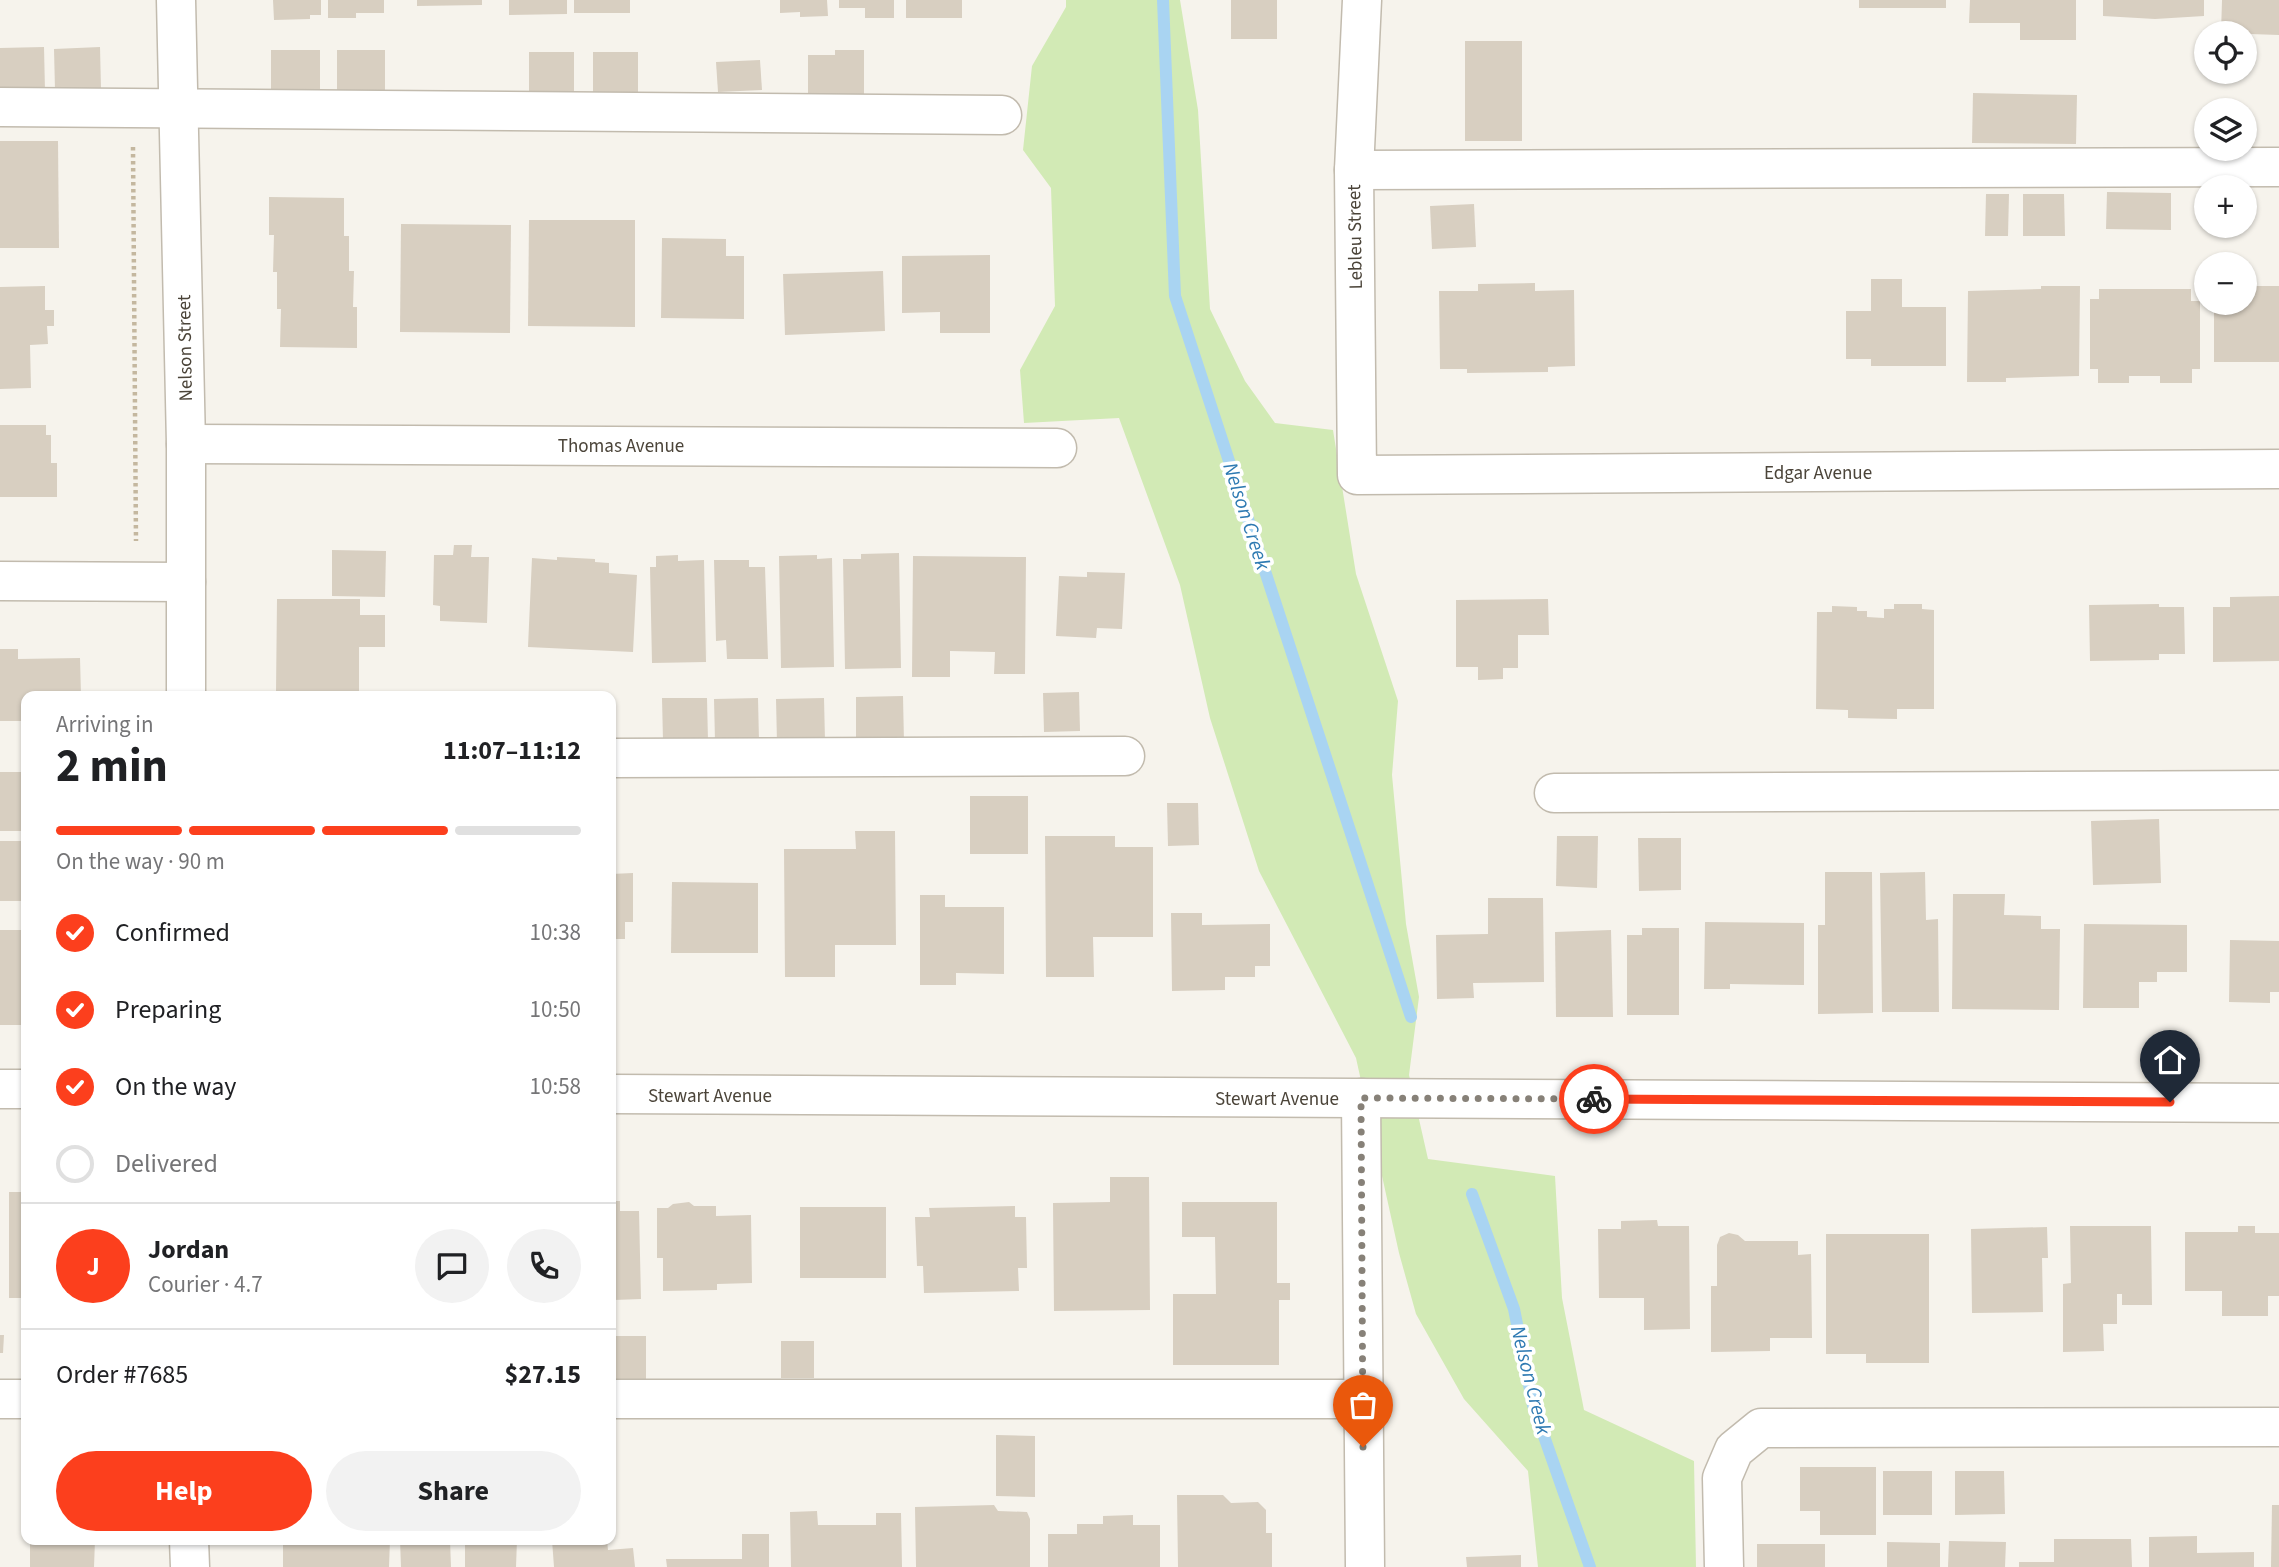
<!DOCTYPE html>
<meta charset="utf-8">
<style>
body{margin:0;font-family:"Source Sans 3",sans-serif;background:#f2f2f2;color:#202124;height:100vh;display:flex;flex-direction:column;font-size:26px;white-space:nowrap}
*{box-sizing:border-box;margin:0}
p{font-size:23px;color:#757577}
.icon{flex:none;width:38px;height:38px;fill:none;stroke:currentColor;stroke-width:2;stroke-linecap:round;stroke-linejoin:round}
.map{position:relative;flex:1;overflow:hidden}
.side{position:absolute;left:21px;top:691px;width:595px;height:854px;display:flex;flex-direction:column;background:#fff;border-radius:14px;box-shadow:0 2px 5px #0004}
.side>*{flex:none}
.controls{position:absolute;left:2194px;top:21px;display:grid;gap:14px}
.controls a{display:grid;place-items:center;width:63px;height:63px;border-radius:50%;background:#fff;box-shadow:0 2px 5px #0004;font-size:35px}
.pin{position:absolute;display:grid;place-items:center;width:60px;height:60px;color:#fff;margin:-72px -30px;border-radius:50% 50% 50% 0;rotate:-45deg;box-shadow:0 0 7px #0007}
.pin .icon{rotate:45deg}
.courier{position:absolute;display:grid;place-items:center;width:70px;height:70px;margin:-35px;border:5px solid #fc3f1d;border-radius:50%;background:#fff;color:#222;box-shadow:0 2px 9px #0007}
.headline em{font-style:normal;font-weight:700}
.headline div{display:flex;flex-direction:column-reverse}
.headline{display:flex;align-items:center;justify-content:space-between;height:119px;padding:0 35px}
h1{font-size:46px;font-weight:700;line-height:52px}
.bar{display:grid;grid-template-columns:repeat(4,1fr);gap:10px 7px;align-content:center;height:84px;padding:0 35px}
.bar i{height:9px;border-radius:5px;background:#e0e0e0}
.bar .active{background:#fc3f1d}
.bar p{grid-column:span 4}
.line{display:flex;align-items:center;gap:18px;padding:0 35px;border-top:2px solid #e0e0e0}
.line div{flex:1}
.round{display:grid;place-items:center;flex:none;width:74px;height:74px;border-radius:37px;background:#f2f2f2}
ol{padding:0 35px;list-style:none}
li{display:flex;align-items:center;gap:21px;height:77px}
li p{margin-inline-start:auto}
li .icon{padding:7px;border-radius:50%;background:#fc3f1d;color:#fff;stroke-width:4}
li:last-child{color:#757577}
li i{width:38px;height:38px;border:4px solid #e0e0e0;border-radius:50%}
.primary-button{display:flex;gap:14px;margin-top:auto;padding:14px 35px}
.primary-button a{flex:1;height:80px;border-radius:42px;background:#fc3f1d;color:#fff;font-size:28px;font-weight:700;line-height:80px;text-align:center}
.primary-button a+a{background:#f2f2f2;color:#202124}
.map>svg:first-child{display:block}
.green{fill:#d2eab5}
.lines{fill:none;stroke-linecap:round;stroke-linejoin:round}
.stream{stroke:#a9d4f2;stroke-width:12}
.building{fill:#d8cfc1}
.minor-casing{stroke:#c2bbae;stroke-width:41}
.path{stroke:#c4b79f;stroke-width:4.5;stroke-dasharray:3.5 3.5;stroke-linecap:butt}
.minor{stroke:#fff;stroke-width:38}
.done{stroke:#878178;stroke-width:7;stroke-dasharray:0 12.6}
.route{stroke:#fc3f1d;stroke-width:9}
.labels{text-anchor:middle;stroke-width:7;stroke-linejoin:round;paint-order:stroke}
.street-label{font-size:19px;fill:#4b4439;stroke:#fff}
.water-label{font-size:21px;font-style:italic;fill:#2e7ab2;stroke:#fff}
</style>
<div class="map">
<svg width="2279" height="1567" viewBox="0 0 2279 1567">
<rect width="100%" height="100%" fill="#f6f3ec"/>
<!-- green -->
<polygon class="green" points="1066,0 1180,0 1198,110 1210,309 1245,381 1275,423 1333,430 1356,574 1398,701 1392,775 1406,924 1419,997 1409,1075 1428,1159 1555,1176 1562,1298 1584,1410 1694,1461 1696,1567 1538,1567 1528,1471 1464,1399 1416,1314 1399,1253 1356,1058 1259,871 1210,718 1180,585 1119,418 1024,423 1020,370 1055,306 1051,188 1023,150 1032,66 1066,7"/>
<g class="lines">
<!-- stream -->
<g class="stream">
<polyline points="1163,0 1175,296 1411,1017"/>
<polyline points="1472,1194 1514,1309 1533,1405 1590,1567"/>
</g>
</g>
<!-- building -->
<g class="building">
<polygon points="273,0 321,0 321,15 310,15 310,19 274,20"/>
<polygon points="328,0 384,0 384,13 356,13 356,18 328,18"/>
<polygon points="417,0 482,0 482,5 417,6"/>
<polygon points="509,0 567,0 567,14 509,15"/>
<rect x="574" y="0" width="56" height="13"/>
<polygon points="780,0 827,0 828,16 800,17 800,12 780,13"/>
<polygon points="839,0 894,0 894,18 865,18 865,8 839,8"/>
<rect x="906" y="0" width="56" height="18"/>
<rect x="1231" y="0" width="46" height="39"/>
<rect x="1859" y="0" width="87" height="8"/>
<polygon points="1970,0 2076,0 2076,40 2020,40 2020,23 1969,23"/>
<polygon points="2103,0 2204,0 2204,16 2155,19 2103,16"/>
<polygon points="2222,0 2279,0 2279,35 2221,33"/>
<rect x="1465" y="41" width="57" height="100"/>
<polygon points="44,47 45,91 0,92 0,48"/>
<polygon points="100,47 101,89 55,90 54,49"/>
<rect x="271" y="50" width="49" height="43"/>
<rect x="337" y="50" width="48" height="45"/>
<polygon points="835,50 864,50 864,96 808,100 808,55 835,55"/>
<rect x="529" y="52" width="45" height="45"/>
<rect x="593" y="52" width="45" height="45"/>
<polygon points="760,60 762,90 718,92 716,62"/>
<polygon points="1973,93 2077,95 2076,144 1972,143"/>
<polygon points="0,141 58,141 59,248 0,248"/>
<polygon points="2107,192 2171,193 2171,230 2106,229"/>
<polygon points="1986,194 2009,194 2008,236 1985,236"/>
<polygon points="2023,194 2064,194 2065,236 2023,236"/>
<polygon points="269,197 344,198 344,236 349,236 349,271 354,271 353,307 357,307 357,348 280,347 281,309 277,309 277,272 273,272 274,235 269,235"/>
<polygon points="1474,204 1476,247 1432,249 1430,206"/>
<polygon points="529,220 635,220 635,327 528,326"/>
<polygon points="401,224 511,225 510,333 400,332"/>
<polygon points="662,238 726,239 726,256 744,256 744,319 661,318"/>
<polygon points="990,255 990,333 940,333 940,312 902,313 902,256"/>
<polygon points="883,271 885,331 785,335 783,274"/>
<polygon points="1871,279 1902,279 1902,307 1946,307 1946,366 1871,366 1871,359 1846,359 1846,311 1871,311"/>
<polygon points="1535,283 1535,291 1574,290 1575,366 1548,367 1548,372 1467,373 1467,369 1440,369 1439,291 1478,291 1478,284"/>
<polygon points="45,286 45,310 54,310 54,326 47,326 48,344 30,345 31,388 0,389 0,287"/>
<polygon points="2041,286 2080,286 2079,376 2006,378 2006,382 1967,382 1968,291 2041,289"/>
<polygon points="2245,286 2279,286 2279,362 2214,362 2214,303 2245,303"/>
<polygon points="2099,289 2191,289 2191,301 2200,301 2200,369 2192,369 2192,383 2160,383 2160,376 2129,376 2129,383 2098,383 2098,369 2090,369 2090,299 2099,299"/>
<polygon points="0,425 46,425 46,435 51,435 51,463 57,463 57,497 0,497"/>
<polygon points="454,545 472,545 471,557 489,557 487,623 440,621 440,606 433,605 434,555 453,555"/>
<polygon points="332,550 386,551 385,597 332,596"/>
<polygon points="899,553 901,668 845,669 843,559 861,559 861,554"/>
<polygon points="678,555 678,561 704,560 706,662 652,663 650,567 656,567 656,556"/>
<polygon points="817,555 817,559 832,558 834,667 781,668 779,556"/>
<polygon points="913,556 1026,557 1025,674 994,674 995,652 950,651 950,677 912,677"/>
<polygon points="557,557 595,559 595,562 609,563 609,573 637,575 633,652 528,647 532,558 557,560"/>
<polygon points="714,560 749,560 749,567 765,567 768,659 727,659 726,640 716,641"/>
<polygon points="1087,572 1125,573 1122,629 1097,628 1096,638 1056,636 1059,576 1087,577"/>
<polygon points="2279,596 2279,661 2213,662 2213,607 2230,607 2230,597"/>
<polygon points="277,599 360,599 360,615 385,615 385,647 359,647 359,692 276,692"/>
<polygon points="1548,599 1549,635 1518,635 1518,668 1503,668 1503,679 1478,680 1478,667 1456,667 1456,600"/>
<polygon points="1894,604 1922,604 1922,609 1934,610 1934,709 1897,709 1897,719 1848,718 1848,710 1816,709 1817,612 1832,612 1832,606 1857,607 1857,611 1867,611 1867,617 1884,618 1884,609 1894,609"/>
<polygon points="2159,604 2159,607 2184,607 2185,654 2159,654 2159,660 2090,661 2089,605"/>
<polygon points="0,649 18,649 18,659 80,658 81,696 26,696 26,721 0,721"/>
<polygon points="1079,692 1080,731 1044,732 1043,693"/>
<polygon points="903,696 904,743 856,744 856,697"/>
<polygon points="662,698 707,698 708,741 663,741"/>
<polygon points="758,698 759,741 715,741 714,699"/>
<polygon points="824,698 825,741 777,743 776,699"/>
<rect x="0" y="772" width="26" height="59"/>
<rect x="970" y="796" width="58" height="58"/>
<polygon points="1167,803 1198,803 1199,845 1168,846"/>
<polygon points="2159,819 2161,883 2093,885 2091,821"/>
<polygon points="855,831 895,831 896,945 835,945 835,977 785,977 784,849 856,849"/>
<polygon points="1045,836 1115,836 1115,847 1153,847 1153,937 1093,937 1094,977 1046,977"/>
<polygon points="1557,836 1598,836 1597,888 1556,886"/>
<polygon points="1638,838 1681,838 1681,890 1639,891"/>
<rect x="0" y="841" width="26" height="60"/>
<polygon points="1825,872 1872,872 1873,1013 1818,1014 1818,925 1825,925"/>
<polygon points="1925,872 1926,920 1938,919 1939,1012 1882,1012 1880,873"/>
<polygon points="633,873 633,922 625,922 625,939 614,939 615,977 611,977 611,874"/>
<polygon points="672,882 758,883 758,953 671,953"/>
<polygon points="1953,894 2005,894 2004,915 2041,916 2041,929 2060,929 2059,1010 1952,1009"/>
<polygon points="920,895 945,895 945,907 1004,907 1004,974 956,973 956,985 920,985"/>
<polygon points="1488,898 1543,898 1544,982 1473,983 1474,998 1437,999 1436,935 1488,934"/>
<polygon points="1171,913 1202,913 1202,925 1270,924 1270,966 1255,966 1255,977 1225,977 1225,990 1172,991"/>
<polygon points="1705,922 1804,923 1804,985 1730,984 1730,989 1704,989"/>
<polygon points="2084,924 2187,925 2187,972 2157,972 2157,982 2139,982 2139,1008 2083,1008"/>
<polygon points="1642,928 1679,928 1679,1015 1627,1015 1627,935 1642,935"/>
<rect x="0" y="930" width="26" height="95"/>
<polygon points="1611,930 1613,1017 1556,1017 1555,932"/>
<polygon points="2230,940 2279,941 2279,992 2270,992 2270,1003 2229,1002"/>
<polygon points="1110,1177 1149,1177 1150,1310 1054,1311 1053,1203 1110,1202"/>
<rect x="9" y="1192" width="17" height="106"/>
<polygon points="611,1201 620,1201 620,1211 639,1211 641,1299 614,1300 614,1281 611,1281"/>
<polygon points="689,1202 694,1206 716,1206 716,1216 751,1215 752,1283 717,1284 717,1290 663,1291 663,1258 657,1258 657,1208 668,1208 673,1204"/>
<polygon points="1182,1202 1277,1202 1277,1283 1290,1283 1290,1300 1279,1300 1279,1365 1173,1365 1173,1294 1216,1294 1215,1237 1182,1237"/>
<polygon points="1015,1206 1015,1217 1026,1217 1027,1268 1018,1268 1019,1291 924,1293 923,1266 917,1266 915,1217 930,1217 929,1208"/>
<rect x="800" y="1207" width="86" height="71"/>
<polygon points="1657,1220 1658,1226 1689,1226 1690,1329 1644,1330 1644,1298 1599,1298 1598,1229 1621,1229 1621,1221"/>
<polygon points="2070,1226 2151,1226 2152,1305 2122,1305 2122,1294 2117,1294 2117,1324 2103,1324 2104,1351 2063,1352 2063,1284 2071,1283"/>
<polygon points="2238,1226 2255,1226 2255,1233 2279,1233 2279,1296 2268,1296 2268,1316 2222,1316 2222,1291 2185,1291 2185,1232 2238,1232"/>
<polygon points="2047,1227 2048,1258 2042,1258 2043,1312 1972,1313 1971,1229"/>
<polygon points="1729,1233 1738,1235 1745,1241 1798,1241 1798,1255 1811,1254 1812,1338 1770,1338 1770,1351 1711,1352 1711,1286 1717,1286 1717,1245 1720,1237"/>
<polygon points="1826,1234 1929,1234 1929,1363 1866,1363 1866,1354 1826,1354"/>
<polygon points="0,1335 4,1335 3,1353 0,1353"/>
<rect x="611" y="1336" width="35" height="47"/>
<rect x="781" y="1341" width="33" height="37"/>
<polygon points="996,1435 1035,1436 1035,1497 996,1496"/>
<polygon points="1800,1467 1876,1467 1876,1535 1820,1535 1820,1511 1800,1511"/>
<rect x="1883" y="1471" width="49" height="44"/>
<polygon points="1955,1471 2004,1471 2005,1514 1955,1515"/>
<polygon points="1177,1495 1223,1495 1231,1503 1258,1502 1266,1510 1266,1533 1272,1533 1272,1567 1178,1567"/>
<polygon points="994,1505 998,1511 1027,1512 1030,1519 1030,1567 916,1567 915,1507"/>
<polygon points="2272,1505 2279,1505 2279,1567 2271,1567"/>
<polygon points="817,1511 818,1525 876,1525 876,1513 901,1513 902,1567 791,1567 790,1512"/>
<polygon points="1133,1515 1133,1525 1160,1525 1160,1567 1048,1567 1048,1534 1077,1534 1077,1524 1103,1524 1103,1516"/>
<polygon points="742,1534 769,1534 769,1567 667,1567 666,1559 742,1559"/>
<polygon points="2197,1536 2197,1553 2254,1552 2254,1567 2149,1567 2149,1537"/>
<polygon points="2054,1539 2131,1539 2132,1567 2019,1567 2019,1562 2054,1562"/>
<polygon points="30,1540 95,1540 94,1567 30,1567"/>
<polygon points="283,1540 390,1540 389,1567 283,1567"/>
<polygon points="400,1540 450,1540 451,1567 401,1567"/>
<polygon points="465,1540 517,1540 516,1567 465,1567"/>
<polygon points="552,1540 607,1540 608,1550 633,1548 635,1567 554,1567"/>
<polygon points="1949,1541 2006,1542 2005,1567 1948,1567"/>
<polygon points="1887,1542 1940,1543 1940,1567 1887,1567"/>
<rect x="1757" y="1544" width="68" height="23"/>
<polygon points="1521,1555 1521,1567 1467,1567 1466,1557"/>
</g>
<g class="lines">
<defs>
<g id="minor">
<polyline points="176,0 186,444 186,696"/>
<polyline points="1362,0 1354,170 1357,475 2279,469"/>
<polyline points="0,107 1002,115"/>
<polyline points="1354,170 2279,167"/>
<polyline points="186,444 1057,448"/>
<polyline points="0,581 186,582"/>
<polyline points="611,758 1125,756"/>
<polyline points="1554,793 2279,790"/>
<polyline points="0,1089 26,1089"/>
<polyline points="611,1094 2279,1103"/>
<polyline points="1361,1098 1365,1567"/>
<polyline points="0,1399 26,1399"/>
<polyline points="611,1399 1363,1399"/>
<polyline points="189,1540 190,1567"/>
<polyline points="1724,1567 1722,1478 1734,1450 1761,1428 2279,1427"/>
</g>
</defs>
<!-- minor casing -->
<use href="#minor" class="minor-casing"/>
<!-- path -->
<polyline class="path" points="133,147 136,541"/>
<!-- minor -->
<use href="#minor" class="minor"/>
</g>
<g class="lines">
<!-- done -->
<polyline class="done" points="1363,1447 1361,1098 1594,1099"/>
<!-- route -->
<polyline class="route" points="1594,1099 2170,1102"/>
</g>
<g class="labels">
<!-- street labels -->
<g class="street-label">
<text transform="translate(1354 237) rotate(-91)" y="7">Lebleu Street</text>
<text transform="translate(184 348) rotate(-91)" y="7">Nelson Street</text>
<text x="621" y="452">Thomas Avenue</text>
<text x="1818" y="479">Edgar Avenue</text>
<text x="710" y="1102">Stewart Avenue</text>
<text x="1277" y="1105">Stewart Avenue</text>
</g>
<!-- water labels -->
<g class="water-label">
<text transform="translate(1247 516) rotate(72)" y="7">Nelson Creek</text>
<text transform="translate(1531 1380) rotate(76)" y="7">Nelson Creek</text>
</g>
</g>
</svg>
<div class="controls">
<a><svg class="icon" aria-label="locate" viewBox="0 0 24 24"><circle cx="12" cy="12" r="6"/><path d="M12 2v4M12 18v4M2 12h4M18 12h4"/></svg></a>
<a><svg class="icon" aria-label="layers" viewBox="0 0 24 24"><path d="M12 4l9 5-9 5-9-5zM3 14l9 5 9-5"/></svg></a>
<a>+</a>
<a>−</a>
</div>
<div class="pin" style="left:1363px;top:1447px;background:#ea580c"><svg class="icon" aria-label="bag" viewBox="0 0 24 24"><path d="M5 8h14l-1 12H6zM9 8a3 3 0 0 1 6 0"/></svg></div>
<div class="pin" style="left:2170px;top:1102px;background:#1f2937"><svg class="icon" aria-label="home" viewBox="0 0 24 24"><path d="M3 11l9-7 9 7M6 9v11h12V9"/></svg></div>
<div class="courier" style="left:1594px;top:1099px"><svg class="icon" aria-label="bike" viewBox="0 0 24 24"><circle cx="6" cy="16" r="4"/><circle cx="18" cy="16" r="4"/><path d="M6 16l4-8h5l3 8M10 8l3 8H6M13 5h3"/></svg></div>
<section class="side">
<div class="headline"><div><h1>2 min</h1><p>Arriving in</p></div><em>11:07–11:12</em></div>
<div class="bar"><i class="active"></i><i class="active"></i><i class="active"></i><i></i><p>On the way · 90 m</p></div>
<ol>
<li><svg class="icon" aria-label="check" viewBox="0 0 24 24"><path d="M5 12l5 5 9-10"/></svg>Confirmed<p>10:38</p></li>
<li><svg class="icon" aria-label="check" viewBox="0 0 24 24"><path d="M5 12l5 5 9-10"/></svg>Preparing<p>10:50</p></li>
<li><svg class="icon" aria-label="check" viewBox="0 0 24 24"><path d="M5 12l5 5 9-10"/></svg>On the way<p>10:58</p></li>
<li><i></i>Delivered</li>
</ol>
<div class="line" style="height:126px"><b class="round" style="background:#fc3f1d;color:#fff">J</b><div><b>Jordan</b><p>Courier · 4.7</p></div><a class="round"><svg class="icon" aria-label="chat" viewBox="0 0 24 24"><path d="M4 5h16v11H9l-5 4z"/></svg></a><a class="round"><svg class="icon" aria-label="phone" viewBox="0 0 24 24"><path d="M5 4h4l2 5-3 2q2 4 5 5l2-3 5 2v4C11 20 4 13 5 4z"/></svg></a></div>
<div class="line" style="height:91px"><div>Order #7685</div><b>$27.15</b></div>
<div class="primary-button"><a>Help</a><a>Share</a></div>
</section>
</div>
